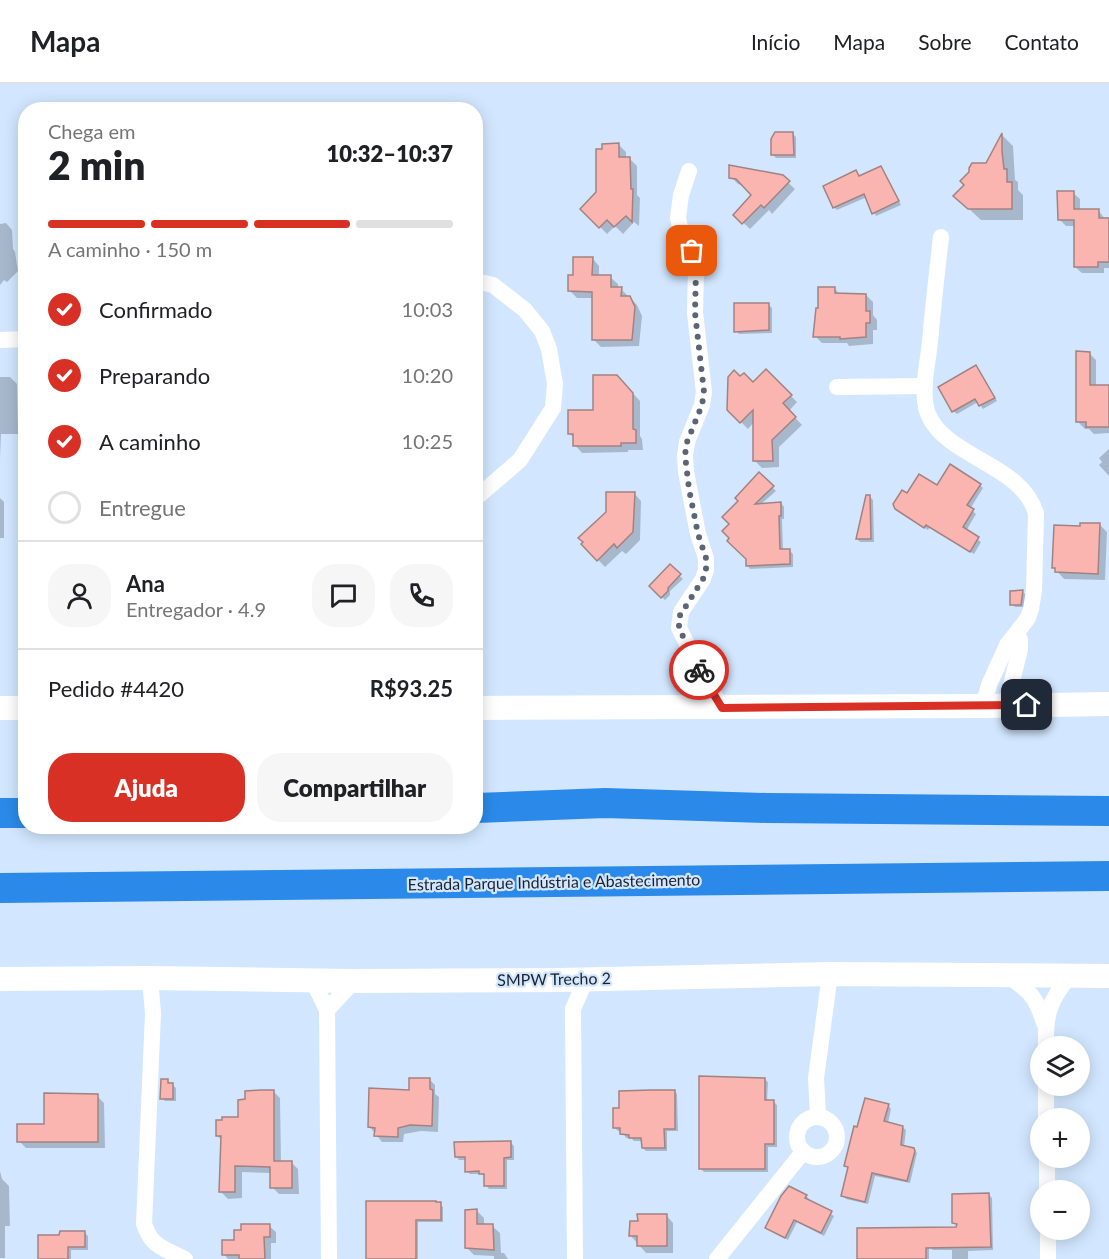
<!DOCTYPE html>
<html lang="pt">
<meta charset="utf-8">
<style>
body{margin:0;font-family:Lato,sans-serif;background:#f6f6f6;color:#202124;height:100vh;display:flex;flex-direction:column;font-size:22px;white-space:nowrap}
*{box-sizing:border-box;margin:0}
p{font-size:20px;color:#757577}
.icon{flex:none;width:33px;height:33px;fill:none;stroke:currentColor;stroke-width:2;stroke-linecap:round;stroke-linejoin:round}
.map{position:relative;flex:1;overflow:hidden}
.sheet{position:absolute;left:18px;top:18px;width:465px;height:732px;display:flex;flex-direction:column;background:#fff;border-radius:24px;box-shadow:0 3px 15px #0003}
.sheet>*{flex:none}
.tools{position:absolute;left:1030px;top:952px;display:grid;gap:12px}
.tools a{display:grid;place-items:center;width:60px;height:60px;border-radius:50%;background:#fff;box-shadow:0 3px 15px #0003;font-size:30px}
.pin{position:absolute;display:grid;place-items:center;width:51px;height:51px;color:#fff;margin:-26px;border-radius:12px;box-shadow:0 3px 9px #0006}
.courier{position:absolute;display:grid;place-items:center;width:60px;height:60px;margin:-30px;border:4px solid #d93025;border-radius:50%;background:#fff;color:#222;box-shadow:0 2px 8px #0007}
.overview em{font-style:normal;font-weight:800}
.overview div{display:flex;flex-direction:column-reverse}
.overview{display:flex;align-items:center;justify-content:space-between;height:102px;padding:0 30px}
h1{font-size:39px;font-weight:800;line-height:45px}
.bar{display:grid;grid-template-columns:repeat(4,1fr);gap:9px 6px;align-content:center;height:72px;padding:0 30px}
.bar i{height:8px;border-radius:4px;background:#e0e0e0}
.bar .selected{background:#d93025}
.bar p{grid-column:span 4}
.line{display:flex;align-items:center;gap:15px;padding:0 30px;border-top:2px solid #e0e0e0}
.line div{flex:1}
.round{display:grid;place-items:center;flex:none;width:63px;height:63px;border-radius:24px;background:#f6f6f6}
ol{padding:0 30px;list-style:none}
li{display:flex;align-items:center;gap:18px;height:66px}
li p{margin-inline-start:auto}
li .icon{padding:6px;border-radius:50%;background:#d93025;color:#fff;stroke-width:4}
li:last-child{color:#757577}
li i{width:33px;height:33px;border:3px solid #e0e0e0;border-radius:50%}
.primary-button{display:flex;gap:12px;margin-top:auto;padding:12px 30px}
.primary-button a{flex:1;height:69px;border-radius:24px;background:#d93025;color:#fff;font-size:24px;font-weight:800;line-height:69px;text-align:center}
.primary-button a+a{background:#f6f6f6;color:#202124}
header{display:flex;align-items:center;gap:36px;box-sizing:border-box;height:84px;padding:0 30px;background:#fff;border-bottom:2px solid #e0e0e0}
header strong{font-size:28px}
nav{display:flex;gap:33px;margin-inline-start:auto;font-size:21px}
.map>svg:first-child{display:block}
.shadow{fill:#0003}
.building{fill:#fab5b1;stroke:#a28280;stroke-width:1.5}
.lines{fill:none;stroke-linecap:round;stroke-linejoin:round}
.street{stroke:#fff;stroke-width:16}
.secondary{stroke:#fff;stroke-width:24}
.highway{stroke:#2b8ae9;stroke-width:30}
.done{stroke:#5a6675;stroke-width:6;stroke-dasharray:0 10.8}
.route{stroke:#d93025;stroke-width:8}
.labels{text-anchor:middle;stroke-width:4.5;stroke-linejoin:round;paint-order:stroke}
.street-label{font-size:16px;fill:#1a212a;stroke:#d2e7ff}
</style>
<header>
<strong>Mapa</strong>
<nav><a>Início</a><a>Mapa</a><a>Sobre</a><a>Contato</a></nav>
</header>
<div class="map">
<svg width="1109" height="1175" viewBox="0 0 1109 1175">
<rect width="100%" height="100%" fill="#d2e7ff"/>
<!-- shadow -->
<g class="shadow">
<polygon points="22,46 26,46 26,137 22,134"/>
<polygon points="792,49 796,53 796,74 776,74 773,71"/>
<polygon points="1002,51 1013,62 1015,96 1018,98 1018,106 1023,111 1023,136 981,136 967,123"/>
<polygon points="619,61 626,68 626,74 630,75 637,82 637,111 640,114 639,142 634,138 623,150 615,142 607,150 582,125 597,108 604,66"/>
<polygon points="881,84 901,121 876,132 867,113 837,126 834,123 855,87 860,93"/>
<polygon points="731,93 782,93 795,105 772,130 769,126 750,145 735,131 753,111 744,102 738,100"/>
<polygon points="1073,109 1080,115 1080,127 1098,126 1105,135 1109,135 1109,184 1104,184 1104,189 1082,189 1075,183 1076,142 1066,142 1059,135"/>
<polygon points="6,139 12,146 13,165 15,168 18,187 7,198 4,196 0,201 0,140"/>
<polygon points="592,174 599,182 599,193 610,193 618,200 618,205 621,205 637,221 642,232 639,262 601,263 593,255 593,214 577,214 569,206 575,193"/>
<polygon points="835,205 841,211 866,211 873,218 873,231 877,236 877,246 873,246 873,260 849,262 847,259 822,259 815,252"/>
<polygon points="768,220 772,224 772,249 739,250 736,247"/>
<polygon points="1089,269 1096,276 1096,303 1109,303 1109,349 1094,350 1089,345 1085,345 1078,338"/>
<polygon points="976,283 997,317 983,325 978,318 957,330 953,327"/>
<polygon points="766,287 797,318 789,327 802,341 779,363 779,383 762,384 755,377 754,338 748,345 729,326 740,294 753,300"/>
<polygon points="0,293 10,293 17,300 18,350 1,350 0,375"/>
<polygon points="624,300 640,317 640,352 642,355 643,366 628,366 628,368 582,369 575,361 575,355 569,349"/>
<polygon points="1109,365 1109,392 1099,381 1102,378 1099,374"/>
<polygon points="759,390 776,407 760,421 781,419 784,423 784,435 782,435 783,466 789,466 793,470 793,483 750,485 747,481 747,474 731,440 740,417"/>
<polygon points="980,401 983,404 970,425 976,430 966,447 981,458 974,470 930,443 928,446 900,428 908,411 937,403"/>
<polygon points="634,409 641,417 640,456 626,470 622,467 605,483 583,460"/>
<polygon points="869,412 873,416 874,458 860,458 857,455"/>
<polygon points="0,414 4,418 4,454 0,454"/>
<polygon points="1100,441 1107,448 1105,496 1064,495 1054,484 1082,443"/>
<polygon points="670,483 683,495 670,507 670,511 665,516 651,502"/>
<polygon points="1011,508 1023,508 1026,511 1024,523 1015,523 1012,520"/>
<polygon points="429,995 435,1001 435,1010 439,1013 438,1048 421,1047 404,1050 403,1058 382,1058 370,1043 410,1007"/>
<polygon points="764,995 768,998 767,1018 774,1018 777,1021 777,1063 768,1063 768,1088 704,1088 701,1085"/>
<polygon points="167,996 176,1004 176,1017 165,1017 161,1014"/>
<polygon points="273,1007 280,1014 281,1078 291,1078 298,1085 299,1110 279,1110 272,1103 271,1089 242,1088 242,1114 228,1115 221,1108 222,1056 217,1052"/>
<polygon points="674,1007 677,1010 678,1047 667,1047 667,1067 646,1067 643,1064 643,1057 634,1057 631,1054 626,1054 622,1047 618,1047 614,1043"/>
<polygon points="97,1012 104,1019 105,1064 26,1064 19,1057"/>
<polygon points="888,1021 891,1025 888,1039 902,1043 906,1046 904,1063 914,1066 917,1069 910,1099 875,1092 868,1120 846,1115 843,1111 849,1085 846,1082 858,1045"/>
<polygon points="511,1059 514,1062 514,1076 507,1076 507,1105 489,1105 486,1101 486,1093 481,1090 470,1090 466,1087 466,1076 459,1076 456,1072"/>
<polygon points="0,1087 2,1095 9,1102 10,1142 5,1142 5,1174 0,1174"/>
<polygon points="989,1111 992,1114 993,1166 968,1167 968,1175 952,1175 952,1166 933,1166 929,1163 929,1175 857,1175 958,1145 954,1138"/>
<polygon points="806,1112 809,1115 808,1117 834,1132 824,1152 797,1138 788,1156 767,1144"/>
<polygon points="368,1118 440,1120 443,1123 443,1138 418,1138 418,1175 368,1175"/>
<polygon points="477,1127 484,1134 484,1142 492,1142 500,1149 501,1169 504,1169 508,1175 494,1175 494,1172 474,1171 467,1164"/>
<polygon points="666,1131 673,1139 673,1169 646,1169 631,1152"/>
<polygon points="269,1142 276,1148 276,1159 271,1159 271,1175 228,1175 224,1170 235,1157"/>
<polygon points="84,1148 88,1152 88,1166 71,1166 71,1175 40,1175 60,1152"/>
</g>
<!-- building -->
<g class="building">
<polygon points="775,48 793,48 794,71 771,71 771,55"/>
<polygon points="1002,49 1002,67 1004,85 1007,85 1007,98 1012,98 1012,125 968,125 953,112 964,101 960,97 969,88 969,84 972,79 986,79"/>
<polygon points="619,59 619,73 630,73 631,105 633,105 632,138 626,132 614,143 607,136 599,144 580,125 596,108 596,65 602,65 602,60"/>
<polygon points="729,81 783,91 790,97 764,124 761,121 742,140 733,131 751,111 736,95 729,94"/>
<polygon points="881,82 899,117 872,130 864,110 833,124 823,102 856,86 859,92"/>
<polygon points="1057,107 1074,107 1074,125 1099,125 1099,134 1109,134 1109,178 1098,178 1098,183 1074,183 1074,136 1058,136"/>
<polygon points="573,173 593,173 592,191 611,191 611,203 622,203 621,212 630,212 635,223 632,256 592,256 592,208 568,207 568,191 573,191"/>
<polygon points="818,203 835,203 835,209 866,210 866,227 870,227 870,239 866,239 866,253 840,255 840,253 813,253 816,224 818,224"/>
<polygon points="734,219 769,219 769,246 734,248"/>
<polygon points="1076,267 1090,268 1090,301 1109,301 1109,343 1086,343 1086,338 1076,338"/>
<polygon points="976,281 995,314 979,322 975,315 952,328 938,303"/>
<polygon points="766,285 792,311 783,319 796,333 772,356 773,377 753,377 753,326 740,339 727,326 728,293 734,286 740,292 744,289 753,298"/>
<polygon points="593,291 617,291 633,309 633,345 636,346 636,359 621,359 621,362 573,362 573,350 568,350 568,326 593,326"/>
<polygon points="950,380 981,400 967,421 974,425 963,443 979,453 970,468 926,441 924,444 895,425 893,420 902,406 907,409 919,390 937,401"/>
<polygon points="759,388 774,402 755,420 781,418 781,432 779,432 780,465 790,465 790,480 746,482 746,475 727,457 729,454 722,447 729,440 722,433 738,417 735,414"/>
<polygon points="606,408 635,408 633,448 617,464 614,460 597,477 581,460 583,458 578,454 606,428"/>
<polygon points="866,411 870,411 871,455 856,455"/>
<polygon points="1080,439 1100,439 1098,490 1055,488 1055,484 1052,484 1054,441 1080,442"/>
<polygon points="670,480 681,490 668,504 668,507 661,514 649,502"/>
<polygon points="1023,506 1021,521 1010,521 1010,507"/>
<polygon points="699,992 765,994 765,1016 774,1016 774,1060 765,1060 765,1085 699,1085"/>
<polygon points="409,994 430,994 430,1005 433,1006 432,1042 410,1041 398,1044 398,1053 374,1052 375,1044 368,1043 369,1004 409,1006"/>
<polygon points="161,995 168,995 168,999 173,999 173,1015 160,1015"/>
<polygon points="260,1006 274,1006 274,1077 292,1077 292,1104 270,1104 270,1083 235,1082 235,1108 219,1108 221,1052 216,1052 216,1036 222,1036 222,1033 238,1033 238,1016 245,1015 245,1007"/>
<polygon points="651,1006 675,1006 675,1045 664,1045 665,1064 642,1064 641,1054 629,1054 629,1051 620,1050 620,1044 613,1044 613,1024 619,1024 619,1007"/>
<polygon points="44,1009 98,1010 98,1058 17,1058 17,1040 44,1040"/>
<polygon points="865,1014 889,1020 884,1037 903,1042 901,1061 914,1064 915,1067 907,1097 872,1089 865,1118 841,1112 848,1083 844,1082 854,1042 857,1043"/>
<polygon points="511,1057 511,1073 504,1074 504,1102 484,1102 484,1090 479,1090 479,1087 465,1088 465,1073 455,1073 454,1058"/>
<polygon points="789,1102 807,1111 805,1114 832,1127 821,1149 794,1136 785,1154 765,1144 781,1112"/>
<polygon points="989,1109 991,1163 926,1164 926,1175 857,1175 857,1144 956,1143 957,1140 952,1139 952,1110"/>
<polygon points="366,1117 436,1117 436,1118 441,1118 441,1136 416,1136 416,1175 366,1175"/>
<polygon points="477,1125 477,1140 493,1140 494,1166 465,1164 465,1126"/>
<polygon points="637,1130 667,1130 667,1162 637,1162 637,1152 629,1152 630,1137 638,1137"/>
<polygon points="241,1140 270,1140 270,1153 264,1153 265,1175 239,1175 239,1171 222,1171 222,1156 234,1156 234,1146 241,1146"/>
<polygon points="60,1147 85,1147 85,1163 68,1163 68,1175 38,1175 38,1151 59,1151"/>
</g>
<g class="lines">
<!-- street -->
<g class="street">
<polyline points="689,87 681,111 678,134 680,143 692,167 696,186 695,229 704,308 702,321 687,358 685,371 686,388 698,450 706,474 706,486 703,495 681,528 679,544 703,592 722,624"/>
<path d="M941,153C937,188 933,223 930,258C928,279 920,309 928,330C946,374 1023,380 1036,430L1034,507L1031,525L1028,534L1007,561L989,601L983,622"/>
<polyline points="476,197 493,201 525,226 542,247 549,265 555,300 553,324 520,376 476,414"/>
<polyline points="0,256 26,255"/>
<polyline points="837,303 925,302"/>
<polyline points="1006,622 1020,565 1020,556 1017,549"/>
<path d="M1008,892C1031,908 1036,913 1044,939"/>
<path d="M150,894L153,929L144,1140C152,1164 164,1164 185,1175"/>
<polyline points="312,895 327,926 329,1175"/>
<polyline points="327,926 354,897"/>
<path d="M1046,963C1045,932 1049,916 1070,892"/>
<polyline points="1046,1002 1046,1035"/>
<polyline points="818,1032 816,994 830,890"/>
<circle cx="817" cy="1053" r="20"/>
<polyline points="1047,1074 1047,1107"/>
<polyline points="1048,1146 1048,1175"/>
<polyline points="575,1175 573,925 586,895"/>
<polyline points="717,1175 803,1068"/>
</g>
<!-- secondary -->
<g class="secondary">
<polyline points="0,624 26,624"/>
<polyline points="476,624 983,622 1109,620"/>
<polyline points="0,895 150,894 354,897 560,896 830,890 1109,892"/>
</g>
<!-- highway -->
<g class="highway">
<polyline points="476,724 605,719 767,724 1109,727"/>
<polyline points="0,729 26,729"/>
<polyline points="0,804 1109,792"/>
</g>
</g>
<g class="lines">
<!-- done -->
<polyline class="done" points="692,167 696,186 695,229 704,308 702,321 687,358 685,371 689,405 698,450 706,474 706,486 703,495 679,533 679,544 699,586"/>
<!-- route -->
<polyline class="route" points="699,586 722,624 1027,621"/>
</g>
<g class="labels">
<!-- street labels -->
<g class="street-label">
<text transform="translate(554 798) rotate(-1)" y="6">Estrada Parque Indústria e Abastecimento</text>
<text transform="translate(554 895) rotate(-1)" y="6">SMPW Trecho 2</text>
</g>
</g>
</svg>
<div class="tools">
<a><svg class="icon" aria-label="layers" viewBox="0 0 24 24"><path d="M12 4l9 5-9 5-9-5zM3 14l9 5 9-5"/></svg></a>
<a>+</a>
<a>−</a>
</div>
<div class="pin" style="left:692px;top:167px;background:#ea580c"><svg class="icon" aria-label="bag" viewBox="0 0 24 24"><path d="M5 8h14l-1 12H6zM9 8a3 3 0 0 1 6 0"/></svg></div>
<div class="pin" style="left:1027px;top:621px;background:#1f2937"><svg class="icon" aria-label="home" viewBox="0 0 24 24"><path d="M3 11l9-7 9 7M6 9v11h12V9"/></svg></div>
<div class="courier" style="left:699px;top:586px"><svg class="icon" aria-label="bike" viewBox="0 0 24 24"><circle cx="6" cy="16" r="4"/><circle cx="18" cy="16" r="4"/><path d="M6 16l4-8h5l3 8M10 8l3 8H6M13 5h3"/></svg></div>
<section class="sheet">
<div class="overview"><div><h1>2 min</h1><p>Chega em</p></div><em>10:32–10:37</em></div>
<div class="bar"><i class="selected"></i><i class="selected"></i><i class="selected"></i><i></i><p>A caminho · 150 m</p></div>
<ol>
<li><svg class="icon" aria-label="check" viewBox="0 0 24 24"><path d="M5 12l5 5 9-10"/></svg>Confirmado<p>10:03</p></li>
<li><svg class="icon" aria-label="check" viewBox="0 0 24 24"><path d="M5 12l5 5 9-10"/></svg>Preparando<p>10:20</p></li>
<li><svg class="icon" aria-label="check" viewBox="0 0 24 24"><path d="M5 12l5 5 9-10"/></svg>A caminho<p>10:25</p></li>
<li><i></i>Entregue</li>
</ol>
<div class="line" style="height:108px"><a class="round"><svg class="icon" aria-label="person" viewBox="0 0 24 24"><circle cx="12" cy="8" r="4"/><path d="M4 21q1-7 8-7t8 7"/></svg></a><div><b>Ana</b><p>Entregador · 4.9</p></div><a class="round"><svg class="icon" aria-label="chat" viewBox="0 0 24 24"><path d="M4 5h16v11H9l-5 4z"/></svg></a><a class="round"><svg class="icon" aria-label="phone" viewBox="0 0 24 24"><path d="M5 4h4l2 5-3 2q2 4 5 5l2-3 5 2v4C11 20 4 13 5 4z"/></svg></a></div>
<div class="line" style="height:78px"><div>Pedido #4420</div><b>R$93.25</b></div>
<div class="primary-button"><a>Ajuda</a><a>Compartilhar</a></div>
</section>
</div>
